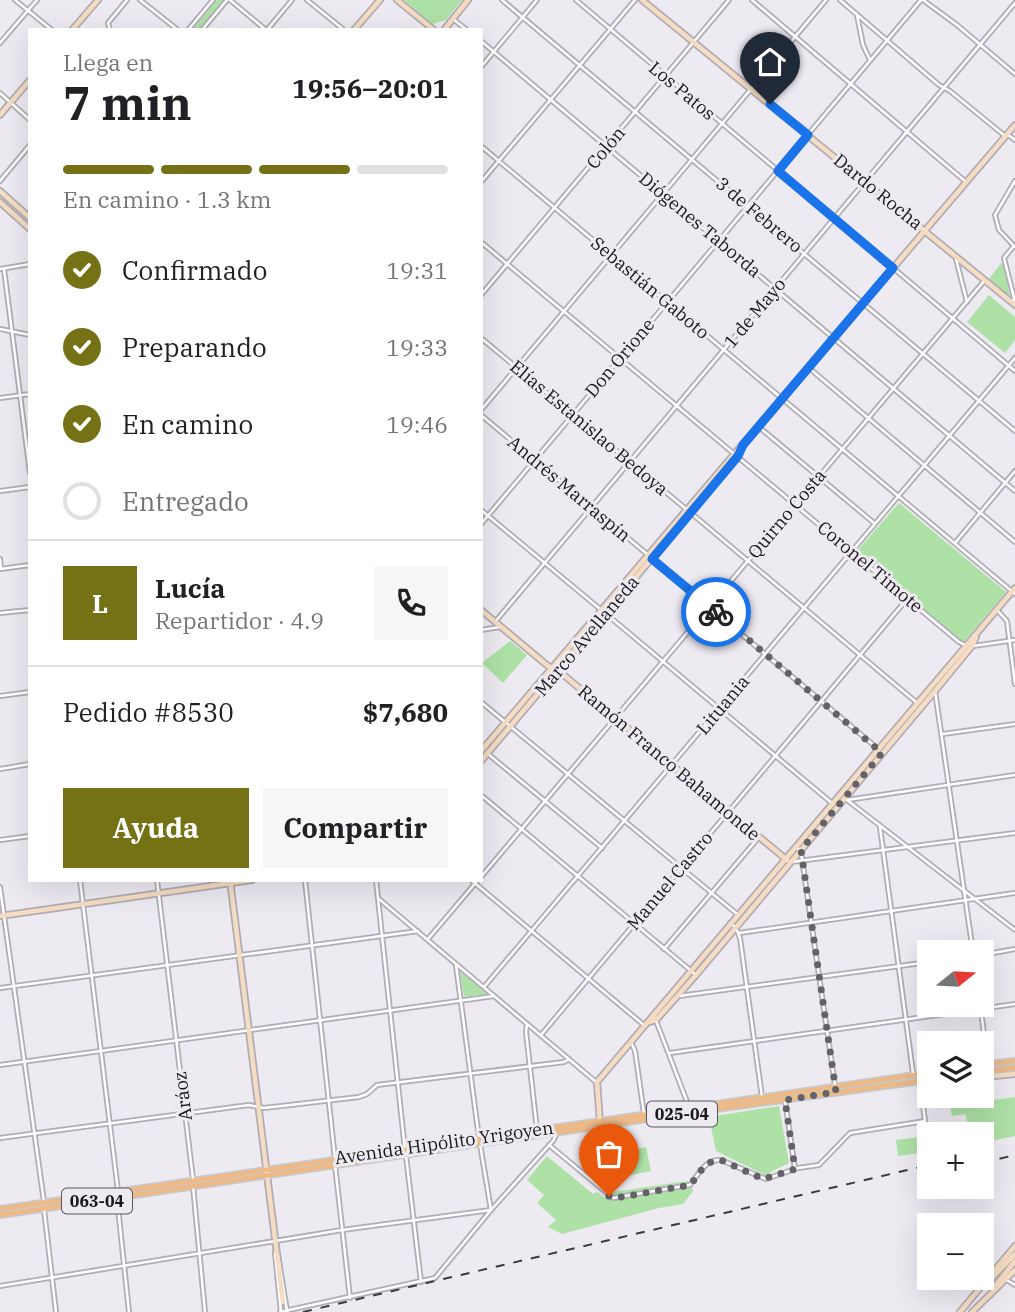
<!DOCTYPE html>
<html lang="es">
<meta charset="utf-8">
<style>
body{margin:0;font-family:"IBM Plex Serif",serif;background:#f6f6f6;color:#202124;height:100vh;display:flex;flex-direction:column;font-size:26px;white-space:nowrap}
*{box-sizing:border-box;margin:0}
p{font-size:23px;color:#757577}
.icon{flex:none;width:38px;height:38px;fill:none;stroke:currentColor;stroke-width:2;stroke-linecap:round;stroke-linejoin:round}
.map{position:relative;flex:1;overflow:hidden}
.sheet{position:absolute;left:28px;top:28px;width:455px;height:854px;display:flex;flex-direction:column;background:#fff;border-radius:0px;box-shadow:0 7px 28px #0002}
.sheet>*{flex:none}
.needle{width:46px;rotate:72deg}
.fabs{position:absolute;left:917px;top:940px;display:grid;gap:14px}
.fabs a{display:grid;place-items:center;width:77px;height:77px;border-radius:0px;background:#fff;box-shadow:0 7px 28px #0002;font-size:35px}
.pin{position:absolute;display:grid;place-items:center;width:60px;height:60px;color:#fff;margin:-72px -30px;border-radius:50% 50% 50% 0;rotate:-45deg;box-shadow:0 0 7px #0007}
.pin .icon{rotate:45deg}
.courier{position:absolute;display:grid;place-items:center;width:70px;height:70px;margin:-35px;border:5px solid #1a73e8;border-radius:50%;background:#fff;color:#222;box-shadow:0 2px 9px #0007}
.headline em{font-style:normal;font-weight:700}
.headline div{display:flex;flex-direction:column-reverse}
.headline{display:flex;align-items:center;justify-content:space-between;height:119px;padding:0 35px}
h1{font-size:46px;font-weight:700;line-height:52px}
.bar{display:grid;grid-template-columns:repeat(4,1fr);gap:10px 7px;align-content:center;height:84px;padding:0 35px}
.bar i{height:9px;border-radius:5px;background:#e0e0e0}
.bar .on{background:#747215}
.bar p{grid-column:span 4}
.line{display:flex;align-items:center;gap:18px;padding:0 35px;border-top:2px solid #e0e0e0}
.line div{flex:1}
.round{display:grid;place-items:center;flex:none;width:74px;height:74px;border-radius:0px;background:#f6f6f6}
ol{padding:0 35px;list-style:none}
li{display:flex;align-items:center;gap:21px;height:77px}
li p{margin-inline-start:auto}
li .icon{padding:7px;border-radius:50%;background:#747215;color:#fff;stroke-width:4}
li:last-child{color:#757577}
li i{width:38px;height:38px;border:4px solid #e0e0e0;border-radius:50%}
.primary-button{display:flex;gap:14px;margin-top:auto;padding:14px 35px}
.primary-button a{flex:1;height:80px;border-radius:0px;background:#747215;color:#fff;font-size:28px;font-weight:700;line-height:80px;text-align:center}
.primary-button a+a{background:#f6f6f6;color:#202124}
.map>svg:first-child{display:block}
.green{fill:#aee1a6}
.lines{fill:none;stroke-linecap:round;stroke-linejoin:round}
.street-casing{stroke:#afadb5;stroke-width:6}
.secondary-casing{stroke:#afadb5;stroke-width:8}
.primary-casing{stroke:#c8c8c8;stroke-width:8}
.street{stroke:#fff;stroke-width:2.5}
.secondary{stroke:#f6dcc2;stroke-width:4.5}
.primary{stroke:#eeb984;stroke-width:4.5}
.rail{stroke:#3c3b3f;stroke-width:2;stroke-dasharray:9 9;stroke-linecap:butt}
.done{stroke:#636266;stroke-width:7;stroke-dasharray:0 12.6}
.route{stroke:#1a73e8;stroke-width:9}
.labels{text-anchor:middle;stroke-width:6;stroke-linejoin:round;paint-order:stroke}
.shield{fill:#edeaf2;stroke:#59575c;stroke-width:2}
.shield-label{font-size:16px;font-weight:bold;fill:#19181b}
.street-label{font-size:18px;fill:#19181b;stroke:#edeaf2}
</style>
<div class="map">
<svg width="1015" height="1312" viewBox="0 0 1015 1312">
<rect width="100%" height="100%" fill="#edeaf2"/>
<!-- green -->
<g class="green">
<polygon points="217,0 224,0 200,30 192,30"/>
<polygon points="404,0 462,0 446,20 432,24"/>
<polygon points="1001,263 1004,264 1010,297 989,279"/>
<polygon points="989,295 1015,317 1015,340 1005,353 967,322"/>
<polygon points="899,503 1006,592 963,643 857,551"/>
<polygon points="510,641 527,655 503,683 482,663"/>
<polygon points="460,971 487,994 464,997"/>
<polygon points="1015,1097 1015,1136 982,1143 982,1134 969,1134 966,1114 952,1116 950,1106"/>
<polygon points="779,1106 789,1163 765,1175 716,1151 709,1117"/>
<polygon points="928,1136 929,1152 898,1156 896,1140"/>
<polygon points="646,1147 651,1171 602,1181 597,1157"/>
<polygon points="547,1156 593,1194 597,1192 604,1198 612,1192 688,1181 693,1191 683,1204 659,1208 562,1234 548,1227 556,1220 537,1203 544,1195 527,1180"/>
</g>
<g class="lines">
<defs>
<g id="street">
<polyline points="15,0 52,30"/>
<polyline points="140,0 178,30"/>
<polyline points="230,0 266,30"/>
<polyline points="307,0 344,30"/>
<polyline points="502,0 1015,431"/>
<polyline points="576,0 1015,371"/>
<polyline points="752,0 966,182"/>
<polyline points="840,0 939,85 950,91 1005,136"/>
<polyline points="923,0 957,25 1015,74"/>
<polyline points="857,15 863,45 870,60"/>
<polyline points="453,19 467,30"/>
<polyline points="110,30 108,23 127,0"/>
<polyline points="188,30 213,0"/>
<polyline points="202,30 227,0"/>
<polyline points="267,30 292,0"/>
<polyline points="481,41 1015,491"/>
<polyline points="0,43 37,0"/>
<polyline points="481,67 537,0"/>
<polyline points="0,93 30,120"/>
<polyline points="1007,134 1015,140"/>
<polyline points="481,146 1015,594"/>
<polyline points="0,181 30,145"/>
<polyline points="1015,181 995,215 999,230 1015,247"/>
<polyline points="481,182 635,0"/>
<polyline points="481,242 959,642 967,646"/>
<polyline points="956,259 967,302"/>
<polyline points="0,269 30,264"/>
<polyline points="4,269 30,473"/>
<polyline points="481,295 729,0"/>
<polyline points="1013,303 1014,298 1004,258 1013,247"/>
<polyline points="0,329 30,335"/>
<polyline points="481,338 686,509"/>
<polyline points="809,368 1015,542"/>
<polyline points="0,398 30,394"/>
<polyline points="481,410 826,0"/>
<polyline points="481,415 647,554"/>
<polyline points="759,427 874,523"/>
<polyline points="0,491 30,487"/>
<polyline points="481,510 600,609"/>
<polyline points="691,513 916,702"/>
<polyline points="481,524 921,0"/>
<polyline points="955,543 1015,471"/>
<polyline points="0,559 1,569"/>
<polyline points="652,559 877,748"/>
<polyline points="0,569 30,565"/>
<polyline points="997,610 1007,621 1015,684"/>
<polyline points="0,613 30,610"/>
<polyline points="605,613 833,804"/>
<polyline points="495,622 1015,3"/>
<polyline points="481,630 500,627"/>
<polyline points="973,646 1015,640"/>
<polyline points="935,691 973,952"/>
<polyline points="0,696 30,692"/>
<polyline points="481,702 737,914"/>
<polyline points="943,734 1015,724"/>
<polyline points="488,754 602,848"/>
<polyline points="0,769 30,764"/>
<polyline points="481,795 696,975"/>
<polyline points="843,799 847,800 1015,930"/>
<polyline points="847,800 1015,775"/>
<polyline points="880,827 913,1073"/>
<polyline points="0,840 30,836"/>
<polyline points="796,846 801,852 836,1092"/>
<polyline points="791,862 1015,833"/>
<polyline points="481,877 985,280"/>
<polyline points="80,880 118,1191"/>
<polyline points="157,880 193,1179"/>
<polyline points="305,880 335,1159"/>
<polyline points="376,880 405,1150"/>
<polyline points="471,880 645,1026"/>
<polyline points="0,887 44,1202"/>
<polyline points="379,899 596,1082"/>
<polyline points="730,923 736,928 740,938 762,1097"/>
<polyline points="739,933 1015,893"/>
<polyline points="428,939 478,880"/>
<polyline points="664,949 759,837"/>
<polyline points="982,955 1015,949"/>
<polyline points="456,965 479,1138"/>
<polyline points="484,987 1015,358"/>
<polyline points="0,988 418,931"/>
<polyline points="679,996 929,962"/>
<polyline points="980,1004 989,1071"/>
<polyline points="655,1018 689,1107"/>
<polyline points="527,1024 526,1032 537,1130"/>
<polyline points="541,1035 907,599"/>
<polyline points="631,1042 635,1051 644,1114"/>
<polyline points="670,1053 1015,1004"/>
<polyline points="0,1065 494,996"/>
<polyline points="976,1096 977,1103"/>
<polyline points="785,1100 795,1169"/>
<polyline points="0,1138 249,1105 264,1108 359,1097 367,1094 377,1085 564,1062 569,1059"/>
<polyline points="480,1144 491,1210"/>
<path d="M549,1145L613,1198L690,1185C699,1174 705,1159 721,1160L766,1179L798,1168L819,1165L850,1133L925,1121L919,1074"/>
<polyline points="406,1156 421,1282"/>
<polyline points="335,1165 350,1298"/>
<polyline points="193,1186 205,1312"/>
<polyline points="117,1198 129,1312"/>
<polyline points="44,1209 56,1312"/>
<polyline points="275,1253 281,1312"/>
<polyline points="278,1255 287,1311"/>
<polyline points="1005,1279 1015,1285"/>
<polyline points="0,1286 342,1230 491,1210"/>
<polyline points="280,1312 435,1278 491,1210 553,1141 557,1133"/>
</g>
<g id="secondary">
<polyline points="397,0 434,30"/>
<polyline points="642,0 1015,305"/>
<polyline points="72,30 98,0"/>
<polyline points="354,30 380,0"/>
<polyline points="444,30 468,0"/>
<polyline points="0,115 30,80"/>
<polyline points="0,191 30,218"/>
<polyline points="0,202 30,229"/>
<polyline points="481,610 548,666 560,672 787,860"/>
<polyline points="481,751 1015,125"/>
<polyline points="481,761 738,456 742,448"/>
<polyline points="230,880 283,1302"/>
<polyline points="0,916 252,880"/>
<polyline points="650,1022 657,1019 696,975 935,691 972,646 976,637"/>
<polyline points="989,1071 994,1076 1015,1074"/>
<polyline points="600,1123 597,1082 1015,588"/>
<polyline points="991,1279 1015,1254"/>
<polyline points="996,1285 1015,1261"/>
<polyline points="960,1312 1015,1246"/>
<polyline points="972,1312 1015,1270"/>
</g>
<g id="primary">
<polyline points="982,1065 1015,1061"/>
<polyline points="982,1072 1015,1068"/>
<polyline points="0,1209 929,1073"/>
<polyline points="0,1215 694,1112 929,1080"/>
</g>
</defs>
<!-- street casing -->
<use href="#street" class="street-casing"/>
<!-- secondary casing -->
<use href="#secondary" class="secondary-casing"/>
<!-- primary casing -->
<use href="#primary" class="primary-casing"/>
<!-- street -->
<use href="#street" class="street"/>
<!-- secondary -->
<use href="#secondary" class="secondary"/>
<!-- primary -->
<use href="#primary" class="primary"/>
<!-- rail -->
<g class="rail">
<polyline points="982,1163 1015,1155"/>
<polyline points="303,1312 929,1165"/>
</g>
</g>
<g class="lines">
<!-- done -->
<path class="done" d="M609,1196L616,1198L690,1185C699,1175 705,1159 721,1160L763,1179L795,1169L785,1100L836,1092L801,850L882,753L716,612"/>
<!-- route -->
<polyline class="route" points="716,612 652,559 738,456 743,445 893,268 778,171 808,135 770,104"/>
</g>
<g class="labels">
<!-- shield labels -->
<g class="shield">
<rect x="647" y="1101.5" width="70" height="25" rx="5"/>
<rect x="62" y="1188.5" width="70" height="25" rx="5"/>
</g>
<g class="shield-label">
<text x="682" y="1120">025-04</text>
<text x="97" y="1207">063-04</text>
</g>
<!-- street labels -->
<g class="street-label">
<text transform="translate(682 91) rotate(40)" y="6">Los Patos</text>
<text transform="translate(606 148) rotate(-50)" y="6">Colón</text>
<text transform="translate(878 192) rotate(39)" y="6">Dardo Rocha</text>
<text transform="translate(759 215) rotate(40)" y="6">3 de Febrero</text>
<text transform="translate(700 225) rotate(40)" y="6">Diógenes Taborda</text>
<text transform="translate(650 288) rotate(40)" y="6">Sebastián Gaboto</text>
<text transform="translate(755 313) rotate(-50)" y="6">1 de Mayo</text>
<text transform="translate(620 358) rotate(-50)" y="6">Don Orione</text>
<text transform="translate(589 428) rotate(40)" y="6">Elías Estanislao Bedoya</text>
<text transform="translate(569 489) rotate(40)" y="6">Andrés Marraspín</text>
<text transform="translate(787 514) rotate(-50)" y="6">Quirno Costa</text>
<text transform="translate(870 567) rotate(40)" y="6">Coronel Timote</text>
<text transform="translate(587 636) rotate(-50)" y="6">Marco Avellaneda</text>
<text transform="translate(723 705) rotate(-50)" y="6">Lituania</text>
<text transform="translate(669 763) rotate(40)" y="6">Ramón Franco Bahamonde</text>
<text transform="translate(670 881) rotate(-50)" y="6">Manuel Castro</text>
<text transform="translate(183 1096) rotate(-97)" y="6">Aráoz</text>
<text transform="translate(444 1143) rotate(-8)" y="6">Avenida Hipólito Yrigoyen</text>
</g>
</g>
</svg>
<div class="fabs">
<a><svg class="needle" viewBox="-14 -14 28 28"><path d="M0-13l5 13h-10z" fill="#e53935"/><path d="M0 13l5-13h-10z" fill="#757577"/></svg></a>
<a><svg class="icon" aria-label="layers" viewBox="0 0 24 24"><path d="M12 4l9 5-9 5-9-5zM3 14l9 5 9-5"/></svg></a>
<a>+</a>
<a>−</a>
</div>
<div class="pin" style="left:609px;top:1196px;background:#ea580c"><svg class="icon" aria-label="bag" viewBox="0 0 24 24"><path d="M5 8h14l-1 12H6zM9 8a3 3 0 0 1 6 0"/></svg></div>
<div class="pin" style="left:770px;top:104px;background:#1f2937"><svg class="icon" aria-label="home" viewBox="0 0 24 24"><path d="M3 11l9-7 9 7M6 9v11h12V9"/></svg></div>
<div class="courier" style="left:716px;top:612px"><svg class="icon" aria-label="bike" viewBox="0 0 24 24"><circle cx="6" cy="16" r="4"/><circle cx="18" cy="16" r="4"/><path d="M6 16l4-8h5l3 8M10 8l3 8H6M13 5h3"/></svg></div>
<section class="sheet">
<div class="headline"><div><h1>7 min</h1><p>Llega en</p></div><em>19:56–20:01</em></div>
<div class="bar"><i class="on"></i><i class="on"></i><i class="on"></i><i></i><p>En camino · 1.3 km</p></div>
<ol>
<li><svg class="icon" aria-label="check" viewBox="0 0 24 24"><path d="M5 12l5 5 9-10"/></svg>Confirmado<p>19:31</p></li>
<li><svg class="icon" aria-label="check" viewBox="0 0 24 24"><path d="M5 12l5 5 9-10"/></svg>Preparando<p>19:33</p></li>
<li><svg class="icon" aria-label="check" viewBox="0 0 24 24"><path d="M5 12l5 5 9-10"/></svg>En camino<p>19:46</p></li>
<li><i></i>Entregado</li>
</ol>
<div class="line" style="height:126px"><b class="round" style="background:#747215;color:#fff">L</b><div><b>Lucía</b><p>Repartidor · 4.9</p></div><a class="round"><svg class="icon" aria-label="phone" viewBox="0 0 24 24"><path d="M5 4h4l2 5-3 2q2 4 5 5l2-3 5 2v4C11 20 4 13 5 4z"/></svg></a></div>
<div class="line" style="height:91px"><div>Pedido #8530</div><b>$7,680</b></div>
<div class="primary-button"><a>Ayuda</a><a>Compartir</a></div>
</section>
</div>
